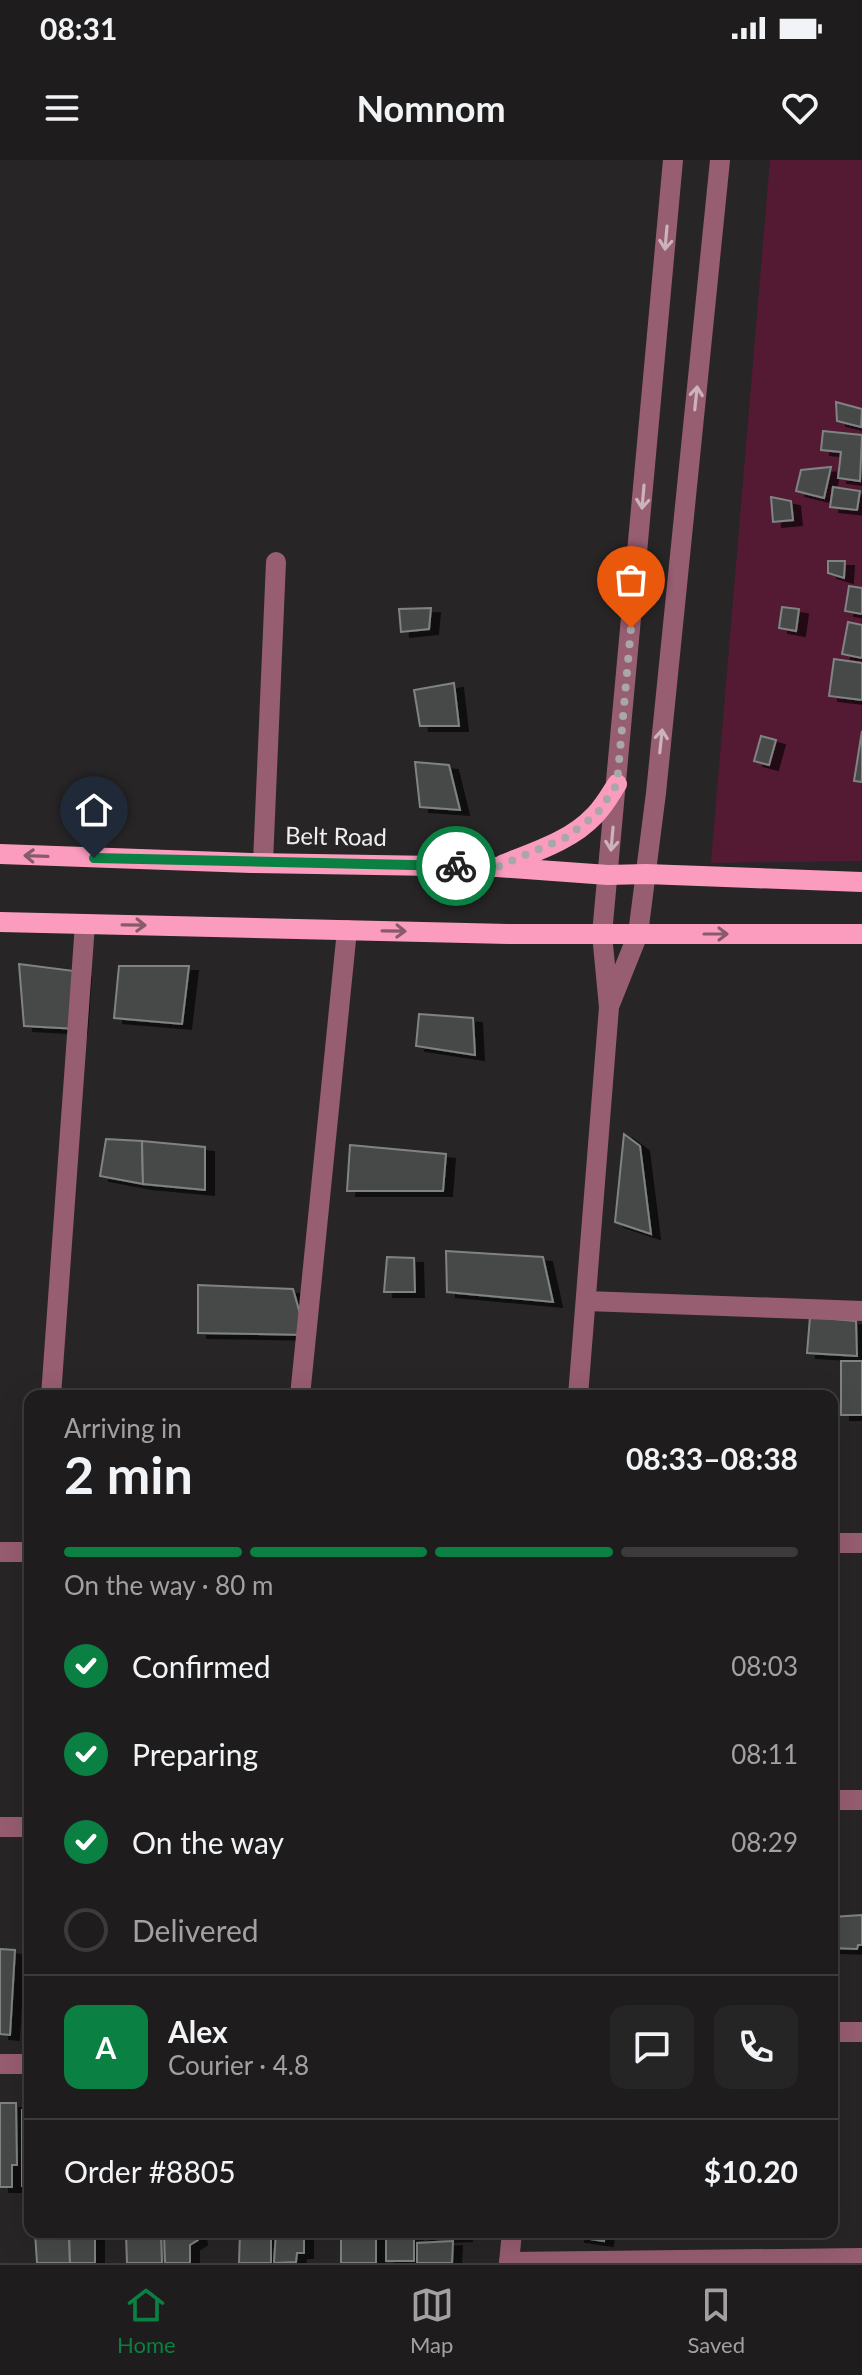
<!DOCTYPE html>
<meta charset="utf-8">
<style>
body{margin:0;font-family:Lato,sans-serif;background:#262525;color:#f1f3f6;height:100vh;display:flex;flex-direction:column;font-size:30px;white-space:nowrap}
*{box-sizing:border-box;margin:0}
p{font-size:26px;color:#a1a1a3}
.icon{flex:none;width:44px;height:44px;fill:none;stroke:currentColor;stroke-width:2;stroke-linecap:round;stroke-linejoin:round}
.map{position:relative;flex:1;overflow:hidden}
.sheet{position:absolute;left:24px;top:1230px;width:814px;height:848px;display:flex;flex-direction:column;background:#1e1c1c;border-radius:16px;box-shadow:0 8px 32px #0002,0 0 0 2px #3c3a3b}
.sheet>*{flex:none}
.pin{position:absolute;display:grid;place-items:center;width:68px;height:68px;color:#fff;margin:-82px -34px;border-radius:50% 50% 50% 0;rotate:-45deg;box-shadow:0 0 8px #0007}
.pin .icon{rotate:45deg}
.courier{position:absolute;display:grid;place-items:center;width:80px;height:80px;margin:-40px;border:6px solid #0b8043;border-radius:50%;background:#fff;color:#222;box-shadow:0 2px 10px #0007}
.head em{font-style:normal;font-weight:700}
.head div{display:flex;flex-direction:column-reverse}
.head{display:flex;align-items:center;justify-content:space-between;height:136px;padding:0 40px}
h1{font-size:52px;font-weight:700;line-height:60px}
.bar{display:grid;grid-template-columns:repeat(4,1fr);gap:12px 8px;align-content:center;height:96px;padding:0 40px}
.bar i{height:10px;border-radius:6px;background:#3c3a3b}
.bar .on{background:#0b8043}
.bar p{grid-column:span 4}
.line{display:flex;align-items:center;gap:20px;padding:0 40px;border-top:2px solid #3c3a3b}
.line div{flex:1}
.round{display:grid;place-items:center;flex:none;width:84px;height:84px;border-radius:16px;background:#262525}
ol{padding:0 40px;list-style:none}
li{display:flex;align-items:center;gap:24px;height:88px}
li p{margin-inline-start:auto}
li .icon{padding:8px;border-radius:50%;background:#0b8043;color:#fff;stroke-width:4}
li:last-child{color:#a1a1a3}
li i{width:44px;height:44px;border:4px solid #3c3a3b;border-radius:50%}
.status{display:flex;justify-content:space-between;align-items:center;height:56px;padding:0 40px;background:#1e1c1c;direction:ltr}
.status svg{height:22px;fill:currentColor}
header{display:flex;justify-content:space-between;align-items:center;height:104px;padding:0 40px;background:#1e1c1c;font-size:36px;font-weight:700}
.tabs{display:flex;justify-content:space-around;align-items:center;height:112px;border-top:2px solid #3c3a3b;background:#1e1c1c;font-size:22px;color:#a1a1a3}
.tabs a{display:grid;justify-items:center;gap:4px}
.tabs .on{color:#0b8043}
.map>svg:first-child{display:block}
.green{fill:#551a33}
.building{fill:#464949;stroke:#7f8383;stroke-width:2;filter:url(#shadow)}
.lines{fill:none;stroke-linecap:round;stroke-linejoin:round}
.minor{stroke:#975d71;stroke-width:20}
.major{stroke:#fb9cbe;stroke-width:20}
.oneway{stroke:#ccb3bb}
.oneway2{stroke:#875b6a}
.done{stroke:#a9a7a7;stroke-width:8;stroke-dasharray:0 14.4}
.route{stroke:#0b8043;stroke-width:10}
.labels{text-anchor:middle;stroke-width:6;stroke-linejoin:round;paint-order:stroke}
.street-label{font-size:24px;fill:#efeded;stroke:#282526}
</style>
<div class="status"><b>08:31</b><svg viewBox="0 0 49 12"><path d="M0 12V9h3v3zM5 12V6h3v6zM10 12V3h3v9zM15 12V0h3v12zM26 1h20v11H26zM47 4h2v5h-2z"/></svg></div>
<header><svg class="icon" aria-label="menu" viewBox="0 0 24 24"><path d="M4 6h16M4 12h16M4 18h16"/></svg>Nomnom<svg class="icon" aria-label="heart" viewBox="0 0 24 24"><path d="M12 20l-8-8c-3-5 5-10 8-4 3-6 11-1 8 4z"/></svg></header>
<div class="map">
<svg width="862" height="2103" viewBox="0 0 862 2103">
<defs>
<filter id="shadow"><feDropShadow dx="9" dy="5" stdDeviation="0" flood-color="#0009"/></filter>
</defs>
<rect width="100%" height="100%" fill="#282526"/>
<!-- green -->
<polygon class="green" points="770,0 862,0 862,701 711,703"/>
<!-- building -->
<g class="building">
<polygon points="836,242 862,249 861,267 837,261"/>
<polygon points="823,271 862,275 860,321 838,318 841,292 821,290"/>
<polygon points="831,307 824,338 796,331 801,310"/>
<polygon points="833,327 860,331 857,350 830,347"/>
<polygon points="771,337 791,341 793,360 773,362"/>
<polygon points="828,401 845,401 844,418 828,413"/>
<polygon points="849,426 862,428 862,454 845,451"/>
<polygon points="782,447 799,449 796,471 779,468"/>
<polygon points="431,448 429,469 401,472 399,449"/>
<polygon points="848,462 862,465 862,498 842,494"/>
<polygon points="834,499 862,503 862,540 829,536"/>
<polygon points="454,523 459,566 420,566 414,530"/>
<polygon points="862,571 862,622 854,621"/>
<polygon points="761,576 776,580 769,605 754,601"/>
<polygon points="415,602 449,605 460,650 420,647"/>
<polygon points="19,804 82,812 78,869 24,866"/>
<polygon points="119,806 189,806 182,864 114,858"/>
<polygon points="419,854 473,858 475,895 416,886"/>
<polygon points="624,974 640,986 651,1074 615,1062"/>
<polygon points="106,979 142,981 143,1024 100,1016"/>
<polygon points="142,981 205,987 205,1030 143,1024"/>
<polygon points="350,985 446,994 443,1031 347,1031"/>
<polygon points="446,1091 543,1097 553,1142 447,1132"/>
<polygon points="387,1097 414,1098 415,1132 384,1132"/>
<polygon points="198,1125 293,1129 306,1175 198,1173"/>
<polygon points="810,1157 856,1161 857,1196 807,1193"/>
<rect x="841" y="1201" width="21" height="54"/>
<polygon points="862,1755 862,1785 858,1785 857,1789 832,1788 832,1757"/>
<polygon points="0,1789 15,1790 10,1875 0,1874"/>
<polygon points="0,1943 16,1943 17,2005 12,2005 12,2027 0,2027"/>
<rect x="22" y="1950" width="8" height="76"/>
<polygon points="35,2072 69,2072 70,2103 37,2103"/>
<polygon points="69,2072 95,2072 95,2103 70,2103"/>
<polygon points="100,2072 161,2072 162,2103 127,2103 126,2074 100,2074"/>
<polygon points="164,2072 197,2072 198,2080 190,2085 190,2103 165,2103"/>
<polygon points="240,2072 271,2072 271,2103 239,2103"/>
<polygon points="276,2072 304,2072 304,2093 297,2093 296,2102 274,2103"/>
<rect x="341" y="2072" width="35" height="31"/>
<rect x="386" y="2072" width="28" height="29"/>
<polygon points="419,2072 463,2072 463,2076 419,2078"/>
<polygon points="577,2072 605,2072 604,2081 576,2077"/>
<polygon points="453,2081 452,2103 417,2103 417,2083"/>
</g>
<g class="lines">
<!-- minor -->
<g class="minor">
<polyline points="263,702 276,402"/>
<polyline points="610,844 638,774 656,633 720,0"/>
<polyline points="586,1141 862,1151"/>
<polyline points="51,1236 85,764"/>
<polyline points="300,1236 347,770"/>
<polyline points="578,1236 609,847 602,774 673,0"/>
<polyline points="832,1383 862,1383"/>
<polyline points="0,1392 30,1392"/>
<polyline points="832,1640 862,1640"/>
<polyline points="0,1667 30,1667"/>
<polyline points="832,1872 862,1872"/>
<polyline points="0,1904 30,1904"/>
<polyline points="509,2102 862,2098"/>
<polyline points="509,2103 512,2072"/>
</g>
<!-- major -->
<g class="major">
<polyline points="0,694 251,703 497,707 608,715 646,714 862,722"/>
<path d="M502,705C534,692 571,681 595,655C604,646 610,635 617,624"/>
<polyline points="0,762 508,774 862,774"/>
</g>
</g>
<!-- one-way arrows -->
<defs><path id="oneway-shaft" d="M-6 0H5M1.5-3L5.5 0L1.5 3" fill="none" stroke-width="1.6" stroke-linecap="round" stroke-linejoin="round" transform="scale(2)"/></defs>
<g class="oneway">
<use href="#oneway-shaft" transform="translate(666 78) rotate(95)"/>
<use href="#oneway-shaft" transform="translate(696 238) rotate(-84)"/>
<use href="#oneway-shaft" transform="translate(643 337) rotate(95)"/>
<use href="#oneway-shaft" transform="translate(661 581) rotate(-84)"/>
<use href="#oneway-shaft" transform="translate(612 679) rotate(95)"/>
</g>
<g class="oneway2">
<use href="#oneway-shaft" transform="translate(36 696) rotate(-178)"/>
<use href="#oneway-shaft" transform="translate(134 765) rotate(1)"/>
<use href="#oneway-shaft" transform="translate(394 771) rotate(1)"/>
<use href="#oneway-shaft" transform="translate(716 774)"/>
</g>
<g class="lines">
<!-- done -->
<polyline class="done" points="456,706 497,707 565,678 597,654 617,624 631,468"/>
<!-- route -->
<polyline class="route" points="94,698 456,706"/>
</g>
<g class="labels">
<!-- street labels -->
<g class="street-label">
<text transform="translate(336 677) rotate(1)" y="8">Belt Road</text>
</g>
</g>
</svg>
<div class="pin" style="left:631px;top:468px;background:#ea580c"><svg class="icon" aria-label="bag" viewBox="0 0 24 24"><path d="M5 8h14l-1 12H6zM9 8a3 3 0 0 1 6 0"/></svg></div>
<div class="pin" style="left:94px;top:698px;background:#1f2937"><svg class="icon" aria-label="home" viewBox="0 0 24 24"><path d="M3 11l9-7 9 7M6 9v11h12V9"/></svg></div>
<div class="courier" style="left:456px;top:706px"><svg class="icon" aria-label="bike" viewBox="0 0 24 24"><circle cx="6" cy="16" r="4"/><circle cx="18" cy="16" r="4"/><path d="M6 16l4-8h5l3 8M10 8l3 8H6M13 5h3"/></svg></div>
<section class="sheet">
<div class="head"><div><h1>2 min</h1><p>Arriving in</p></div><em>08:33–08:38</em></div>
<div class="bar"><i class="on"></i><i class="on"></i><i class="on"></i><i></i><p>On the way · 80 m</p></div>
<ol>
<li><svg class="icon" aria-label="check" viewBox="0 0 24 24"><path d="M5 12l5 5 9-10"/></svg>Confirmed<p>08:03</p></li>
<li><svg class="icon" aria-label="check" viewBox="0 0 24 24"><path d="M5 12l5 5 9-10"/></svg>Preparing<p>08:11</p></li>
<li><svg class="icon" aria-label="check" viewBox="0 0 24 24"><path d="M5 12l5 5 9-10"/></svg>On the way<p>08:29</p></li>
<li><i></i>Delivered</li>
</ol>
<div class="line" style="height:144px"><b class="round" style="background:#0b8043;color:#fff">A</b><div><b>Alex</b><p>Courier · 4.8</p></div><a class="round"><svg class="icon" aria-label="chat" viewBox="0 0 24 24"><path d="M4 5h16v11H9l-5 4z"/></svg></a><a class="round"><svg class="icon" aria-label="phone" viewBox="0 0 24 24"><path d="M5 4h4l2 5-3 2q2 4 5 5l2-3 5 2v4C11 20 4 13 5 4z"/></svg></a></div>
<div class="line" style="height:104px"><div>Order #8805</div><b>$10.20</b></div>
</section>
</div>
<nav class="tabs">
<a class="on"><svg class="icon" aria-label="home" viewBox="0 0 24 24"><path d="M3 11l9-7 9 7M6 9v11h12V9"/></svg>Home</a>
<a><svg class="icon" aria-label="map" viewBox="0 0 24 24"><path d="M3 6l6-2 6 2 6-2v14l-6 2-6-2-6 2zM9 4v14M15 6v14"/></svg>Map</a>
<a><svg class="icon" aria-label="saved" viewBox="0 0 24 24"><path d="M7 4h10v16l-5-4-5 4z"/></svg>Saved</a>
</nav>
